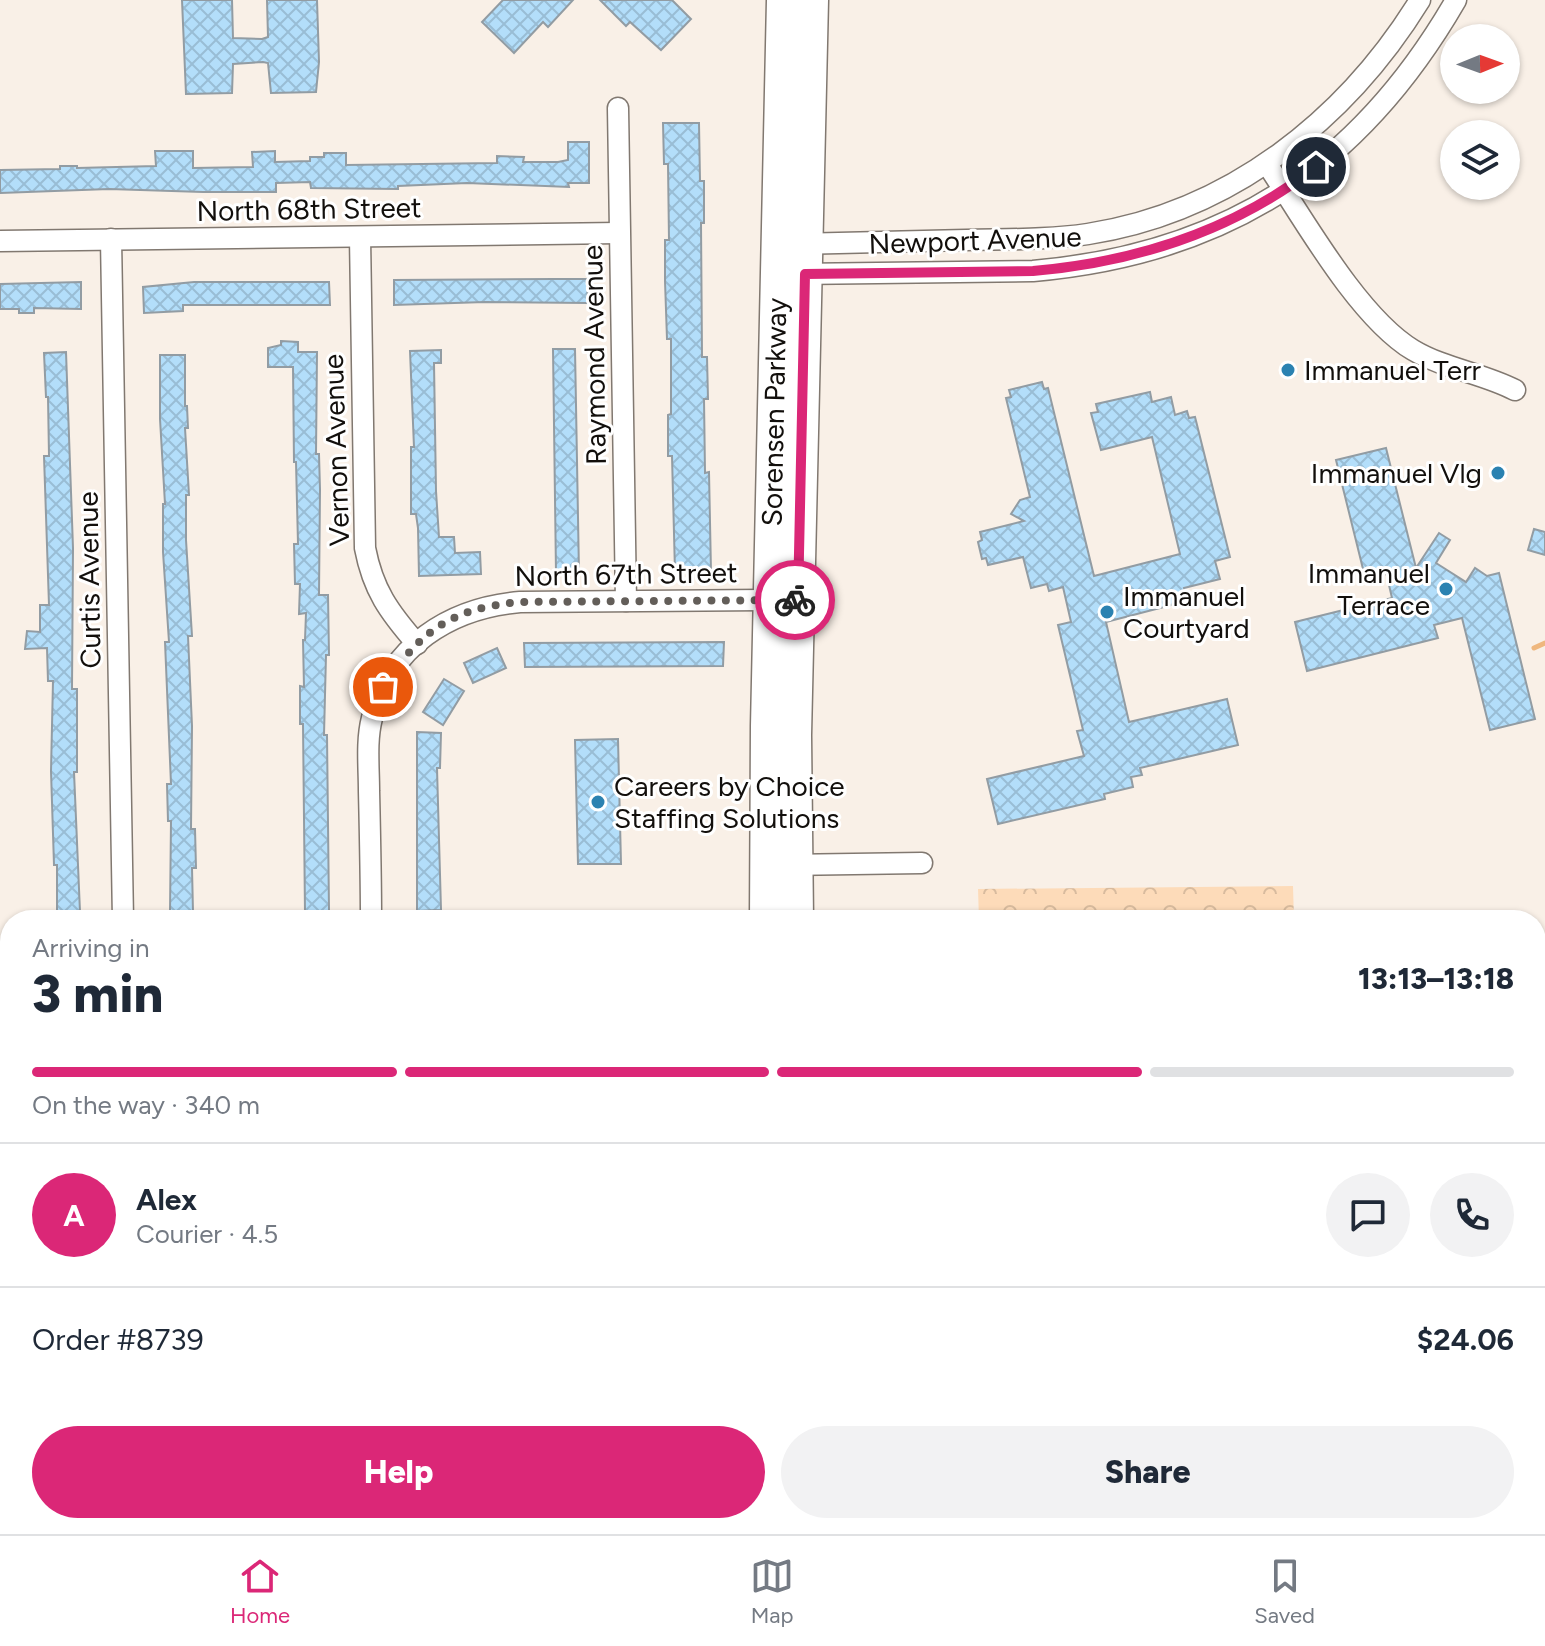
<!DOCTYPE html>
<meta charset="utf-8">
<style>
body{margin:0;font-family:Figtree,sans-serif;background:#f2f2f3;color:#1f2937;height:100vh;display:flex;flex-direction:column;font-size:30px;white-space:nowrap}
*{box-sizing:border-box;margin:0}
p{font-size:26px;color:#747a83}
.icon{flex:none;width:44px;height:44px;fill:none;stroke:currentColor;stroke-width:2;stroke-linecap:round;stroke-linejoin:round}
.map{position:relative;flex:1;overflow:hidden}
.details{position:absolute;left:0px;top:910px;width:1546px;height:624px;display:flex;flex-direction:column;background:#fff;border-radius:32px 32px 0 0;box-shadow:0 2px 6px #0004}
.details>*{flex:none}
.needle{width:52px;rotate:89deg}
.fabs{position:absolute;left:1440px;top:24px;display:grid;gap:16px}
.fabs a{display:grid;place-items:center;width:80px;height:80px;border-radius:50%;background:#fff;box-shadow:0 2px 6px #0004;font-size:40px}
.pin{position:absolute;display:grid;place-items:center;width:68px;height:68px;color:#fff;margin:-34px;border:4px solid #fff;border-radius:50%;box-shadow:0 2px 8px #0007}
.courier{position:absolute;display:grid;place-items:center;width:80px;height:80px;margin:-40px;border:6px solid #db2777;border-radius:50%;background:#fff;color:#222;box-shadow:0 2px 10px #0007}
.summary em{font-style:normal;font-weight:800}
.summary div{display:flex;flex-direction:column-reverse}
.summary{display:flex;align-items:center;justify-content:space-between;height:136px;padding:0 32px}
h1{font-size:52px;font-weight:800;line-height:60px}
.bar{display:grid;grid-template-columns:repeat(4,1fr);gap:12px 8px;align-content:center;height:96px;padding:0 32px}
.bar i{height:10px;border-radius:6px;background:#e0e1e3}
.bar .active{background:#db2777}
.bar p{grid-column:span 4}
.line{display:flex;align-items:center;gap:20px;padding:0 32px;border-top:2px solid #e0e1e3}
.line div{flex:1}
.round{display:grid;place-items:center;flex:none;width:84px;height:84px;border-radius:42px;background:#f2f2f3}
.cta{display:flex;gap:16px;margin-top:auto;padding:16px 32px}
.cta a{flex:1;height:92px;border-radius:48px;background:#db2777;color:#fff;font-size:32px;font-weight:800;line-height:92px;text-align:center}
.cta a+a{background:#f2f2f3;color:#1f2937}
.menu{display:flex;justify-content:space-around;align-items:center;height:112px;border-top:2px solid #e0e1e3;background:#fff;font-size:22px;color:#747a83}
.menu a{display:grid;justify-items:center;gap:4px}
.menu .active{color:#db2777}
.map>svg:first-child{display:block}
.grass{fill:url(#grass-tufts)}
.park{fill:url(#park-crowns)}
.pitch{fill:#fddbb9}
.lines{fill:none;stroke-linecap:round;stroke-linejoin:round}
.stream{stroke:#efb77e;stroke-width:5}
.building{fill:url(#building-cross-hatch);stroke:#929ca3;stroke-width:2}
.street-casing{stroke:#817870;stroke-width:23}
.primary-casing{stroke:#817870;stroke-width:35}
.street{stroke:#fff;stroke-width:20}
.primary{stroke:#fff;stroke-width:32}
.done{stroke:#635e59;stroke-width:8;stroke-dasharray:0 14.4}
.route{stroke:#db2777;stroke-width:10}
.poi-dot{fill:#2b82b1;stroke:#fff;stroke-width:3}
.labels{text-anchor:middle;stroke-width:6;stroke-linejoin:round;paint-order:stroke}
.street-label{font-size:28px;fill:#120f0c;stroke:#fff}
.poi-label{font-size:28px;fill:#120f0c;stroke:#fff;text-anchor:start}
</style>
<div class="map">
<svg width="1545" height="1534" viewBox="0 0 1545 1534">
<defs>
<pattern id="grass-tufts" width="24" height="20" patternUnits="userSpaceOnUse" patternTransform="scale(2)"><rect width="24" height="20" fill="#fddbb9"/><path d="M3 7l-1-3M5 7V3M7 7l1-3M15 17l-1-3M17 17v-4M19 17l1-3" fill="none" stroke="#d8bb9e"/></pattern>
<pattern id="park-crowns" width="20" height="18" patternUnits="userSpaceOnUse" patternTransform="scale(2)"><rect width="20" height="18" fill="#fddbb9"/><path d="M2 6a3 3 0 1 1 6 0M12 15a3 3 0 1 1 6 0" fill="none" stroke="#d8bb9e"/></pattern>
<pattern id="building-cross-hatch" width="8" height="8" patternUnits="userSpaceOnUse" patternTransform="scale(2)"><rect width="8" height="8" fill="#b3defa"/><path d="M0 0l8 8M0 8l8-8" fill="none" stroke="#99bdd5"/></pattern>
</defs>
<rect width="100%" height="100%" fill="#f9f0e7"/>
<!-- grass -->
<polygon class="grass" points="131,1524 175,1524 185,1534 93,1534 91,1526"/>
<!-- park -->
<polygon class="park" points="1293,886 1294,920 979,920 978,889"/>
<!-- pitch -->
<g class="pitch">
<polygon points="0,1327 10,1327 10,1451 0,1452"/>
<polygon points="290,1524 583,1524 577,1534 287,1534"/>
</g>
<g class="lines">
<!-- stream -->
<g class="stream">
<polyline points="1534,648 1545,643"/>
<polyline points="0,1251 10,1251"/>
</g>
</g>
<!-- building -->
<g class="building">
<polygon points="182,0 232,0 233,38 262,39 268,37 267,0 317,0 319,62 316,92 271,93 268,63 263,62 233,64 232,93 186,94"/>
<polygon points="503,0 573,0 548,27 543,22 514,53 482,22"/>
<polygon points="600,0 672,0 691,19 661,50 630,22 626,26"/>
<polygon points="663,123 699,123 700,181 704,181 704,223 701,223 702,357 707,357 708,399 704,399 705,473 709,472 711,572 675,572 672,456 668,456 668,415 671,414 671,339 667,339 665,281 665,240 669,240 668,164 664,164"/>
<polygon points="568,142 589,142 589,183 568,183 569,187 467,183 398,186 398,189 311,188 310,182 276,183 276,192 203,192 109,189 0,193 0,170 60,169 60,166 77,166 77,168 156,166 155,151 193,151 193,168 253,167 252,152 275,151 275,162 310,161 310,157 324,157 324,153 346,153 346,165 497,163 497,156 524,157 523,162 558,162 568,160"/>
<polygon points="554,279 587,279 588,303 485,302 394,305 394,280"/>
<polygon points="81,282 81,309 34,308 34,313 19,313 19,309 0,309 0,284"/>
<polygon points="194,282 329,282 330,305 183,305 183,311 144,313 143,287"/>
<polygon points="281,341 298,342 298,352 317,352 316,454 319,454 320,490 319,595 328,595 329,655 326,655 324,735 327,735 329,911 305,912 303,724 300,724 300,686 304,687 303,640 305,640 306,613 299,614 300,584 295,584 294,544 298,544 296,462 294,462 293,367 268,367 268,348 281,345"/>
<polygon points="553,349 575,349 579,573 556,573"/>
<polygon points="441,350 441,363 434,363 436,491 439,537 454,537 455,553 480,552 481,574 419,576 418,528 416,514 411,514 411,447 414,447 410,351"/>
<polygon points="66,352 73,548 72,689 77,689 77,772 74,772 80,912 57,912 57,865 54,865 51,771 53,681 48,681 47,648 25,649 27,631 40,632 40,605 49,605 44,456 49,456 48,397 46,397 44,353"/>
<polygon points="160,355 185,355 185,406 187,406 188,428 185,428 189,495 186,495 186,540 192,636 188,636 192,726 191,829 195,829 196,868 192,868 193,912 170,912 171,821 168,821 167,784 171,784 165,642 169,642 163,552 163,504 165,504 160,419"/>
<polygon points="1042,382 1044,389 1048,388 1094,576 1180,554 1152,437 1101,450 1091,413 1098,412 1096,404 1150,392 1152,402 1171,397 1175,415 1187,411 1189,418 1195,417 1230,557 1215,561 1220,579 1184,588 1187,601 1106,622 1129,722 1227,699 1238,745 1140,768 1142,775 1131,777 1133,787 1104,794 1105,799 998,824 987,779 1084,756 1077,731 1083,730 1058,625 1071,622 1063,587 1049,591 1047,584 1031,588 1023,557 988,565 986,558 982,559 978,542 982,540 980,532 1024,521 1011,514 1020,500 1030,497 1006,398 1011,397 1009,390"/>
<polygon points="1386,448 1416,568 1439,533 1450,540 1436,563 1466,582 1475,568 1487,576 1499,573 1535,719 1490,730 1462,618 1434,625 1438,638 1307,671 1295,622 1392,598 1386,572 1365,577 1336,460"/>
<polygon points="1534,529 1545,532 1545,555 1528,550"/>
<polygon points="724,642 723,666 525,667 524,643"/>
<polygon points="497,648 506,668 473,683 464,663"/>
<polygon points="444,679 464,691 443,725 423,712"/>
<polygon points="417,732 441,733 440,768 437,768 441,910 417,911"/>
<polygon points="618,739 621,864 578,864 575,740"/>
</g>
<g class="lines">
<defs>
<g id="street">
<polyline points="618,108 626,601"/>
<path d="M1267,164C1303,218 1358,317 1413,350C1445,369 1482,373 1515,390"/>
<path d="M360,237L365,548C373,590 389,612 417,644"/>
<polyline points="111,239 123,920"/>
<polyline points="0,241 619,233"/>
<path d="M796,244C853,243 909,241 966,240C1007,239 1048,240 1088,234C1230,212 1346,120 1420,0"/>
<path d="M797,274L1033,271C1226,254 1359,168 1456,0"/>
<polyline points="785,865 922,863"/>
<path d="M371,920C371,877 370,834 369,791C369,767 366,741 372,718C389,646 450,608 520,602L778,600"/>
<polyline points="1536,1010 1545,1010"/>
<polyline points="0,1091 10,1091"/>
<polyline points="1536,1262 1545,1262"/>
<polyline points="1536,1510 1545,1510"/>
<polyline points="1427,1524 1427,1534"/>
</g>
<g id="primary">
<path id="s1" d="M766,920L767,726L783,0"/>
<polyline points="797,920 795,735 812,0"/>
<polyline points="775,1524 775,1534"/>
<polyline points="806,1524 806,1534"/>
</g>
</defs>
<!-- street casing -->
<use href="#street" class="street-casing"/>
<!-- primary casing -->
<use href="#primary" class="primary-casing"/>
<!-- street -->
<use href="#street" class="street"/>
<!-- primary -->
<use href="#primary" class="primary"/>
</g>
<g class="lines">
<!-- done -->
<path class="done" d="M383,687C420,631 452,608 520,602L795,600"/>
<!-- route -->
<path class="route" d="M795,600H798L805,274L1033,271C1137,262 1233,231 1316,167"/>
</g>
<!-- markers -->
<g class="poi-dot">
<circle cx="1288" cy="370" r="8"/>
<circle cx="1498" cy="473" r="8"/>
<circle cx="1446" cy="589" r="8"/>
<circle cx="1107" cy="612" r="8"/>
<circle cx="598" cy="802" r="8"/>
</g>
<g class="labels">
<!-- street labels -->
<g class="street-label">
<text transform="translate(309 209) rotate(-1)" y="10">North 68th Street</text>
<text transform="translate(975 240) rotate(-2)" y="10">Newport Avenue</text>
<text transform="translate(594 355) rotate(-91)" y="10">Raymond Avenue</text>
<text dy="10" stroke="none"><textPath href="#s1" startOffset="508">Sorensen Parkway</textPath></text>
<text transform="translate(336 450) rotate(-92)" y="10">Vernon Avenue</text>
<text transform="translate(626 574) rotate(-1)" y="10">North 67th Street</text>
<text transform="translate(89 580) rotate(-91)" y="10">Curtis Avenue</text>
</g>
<!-- poi labels -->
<g class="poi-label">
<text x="1304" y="380">Immanuel Terr</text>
<text x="1482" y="483" text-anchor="end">Immanuel Vlg</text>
<text x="1430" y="583" text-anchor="end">Immanuel<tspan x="1430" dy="32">Terrace</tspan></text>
<text x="1123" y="606">Immanuel<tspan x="1123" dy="32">Courtyard</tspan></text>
<text x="614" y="796">Careers by Choice<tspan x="614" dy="32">Staffing Solutions</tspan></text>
</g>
</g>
</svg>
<div class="fabs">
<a><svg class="needle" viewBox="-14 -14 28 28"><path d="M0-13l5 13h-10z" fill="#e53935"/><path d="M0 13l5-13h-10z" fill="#747a83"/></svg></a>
<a><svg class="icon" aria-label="layers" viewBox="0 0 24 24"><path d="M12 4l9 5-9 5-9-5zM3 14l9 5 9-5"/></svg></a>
</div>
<div class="pin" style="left:383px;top:687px;background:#ea580c"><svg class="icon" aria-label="bag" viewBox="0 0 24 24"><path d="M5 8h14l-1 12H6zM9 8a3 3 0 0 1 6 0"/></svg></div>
<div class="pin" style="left:1316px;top:167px;background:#1f2937"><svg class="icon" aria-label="home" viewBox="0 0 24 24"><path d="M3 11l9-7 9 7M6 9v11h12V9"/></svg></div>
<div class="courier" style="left:795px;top:600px"><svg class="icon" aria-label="bike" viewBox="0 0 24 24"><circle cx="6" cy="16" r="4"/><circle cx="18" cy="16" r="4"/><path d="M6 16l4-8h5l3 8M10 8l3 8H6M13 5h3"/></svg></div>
<section class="details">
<div class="summary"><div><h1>3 min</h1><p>Arriving in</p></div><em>13:13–13:18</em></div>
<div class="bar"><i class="active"></i><i class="active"></i><i class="active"></i><i></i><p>On the way · 340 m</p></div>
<div class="line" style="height:144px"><b class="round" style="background:#db2777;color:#fff">A</b><div><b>Alex</b><p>Courier · 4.5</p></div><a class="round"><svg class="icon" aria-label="chat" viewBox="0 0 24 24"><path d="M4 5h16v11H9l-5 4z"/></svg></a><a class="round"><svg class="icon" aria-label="phone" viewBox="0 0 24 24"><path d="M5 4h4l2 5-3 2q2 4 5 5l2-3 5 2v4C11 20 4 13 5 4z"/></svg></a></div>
<div class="line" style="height:104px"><div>Order #8739</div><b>$24.06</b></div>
<div class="cta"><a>Help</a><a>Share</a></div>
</section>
</div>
<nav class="menu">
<a class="active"><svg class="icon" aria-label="home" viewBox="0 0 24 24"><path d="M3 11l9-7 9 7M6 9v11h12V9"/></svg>Home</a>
<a><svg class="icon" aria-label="map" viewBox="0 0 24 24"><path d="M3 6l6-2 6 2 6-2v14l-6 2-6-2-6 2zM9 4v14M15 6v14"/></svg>Map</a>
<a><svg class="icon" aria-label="saved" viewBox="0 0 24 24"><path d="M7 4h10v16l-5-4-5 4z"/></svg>Saved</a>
</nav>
